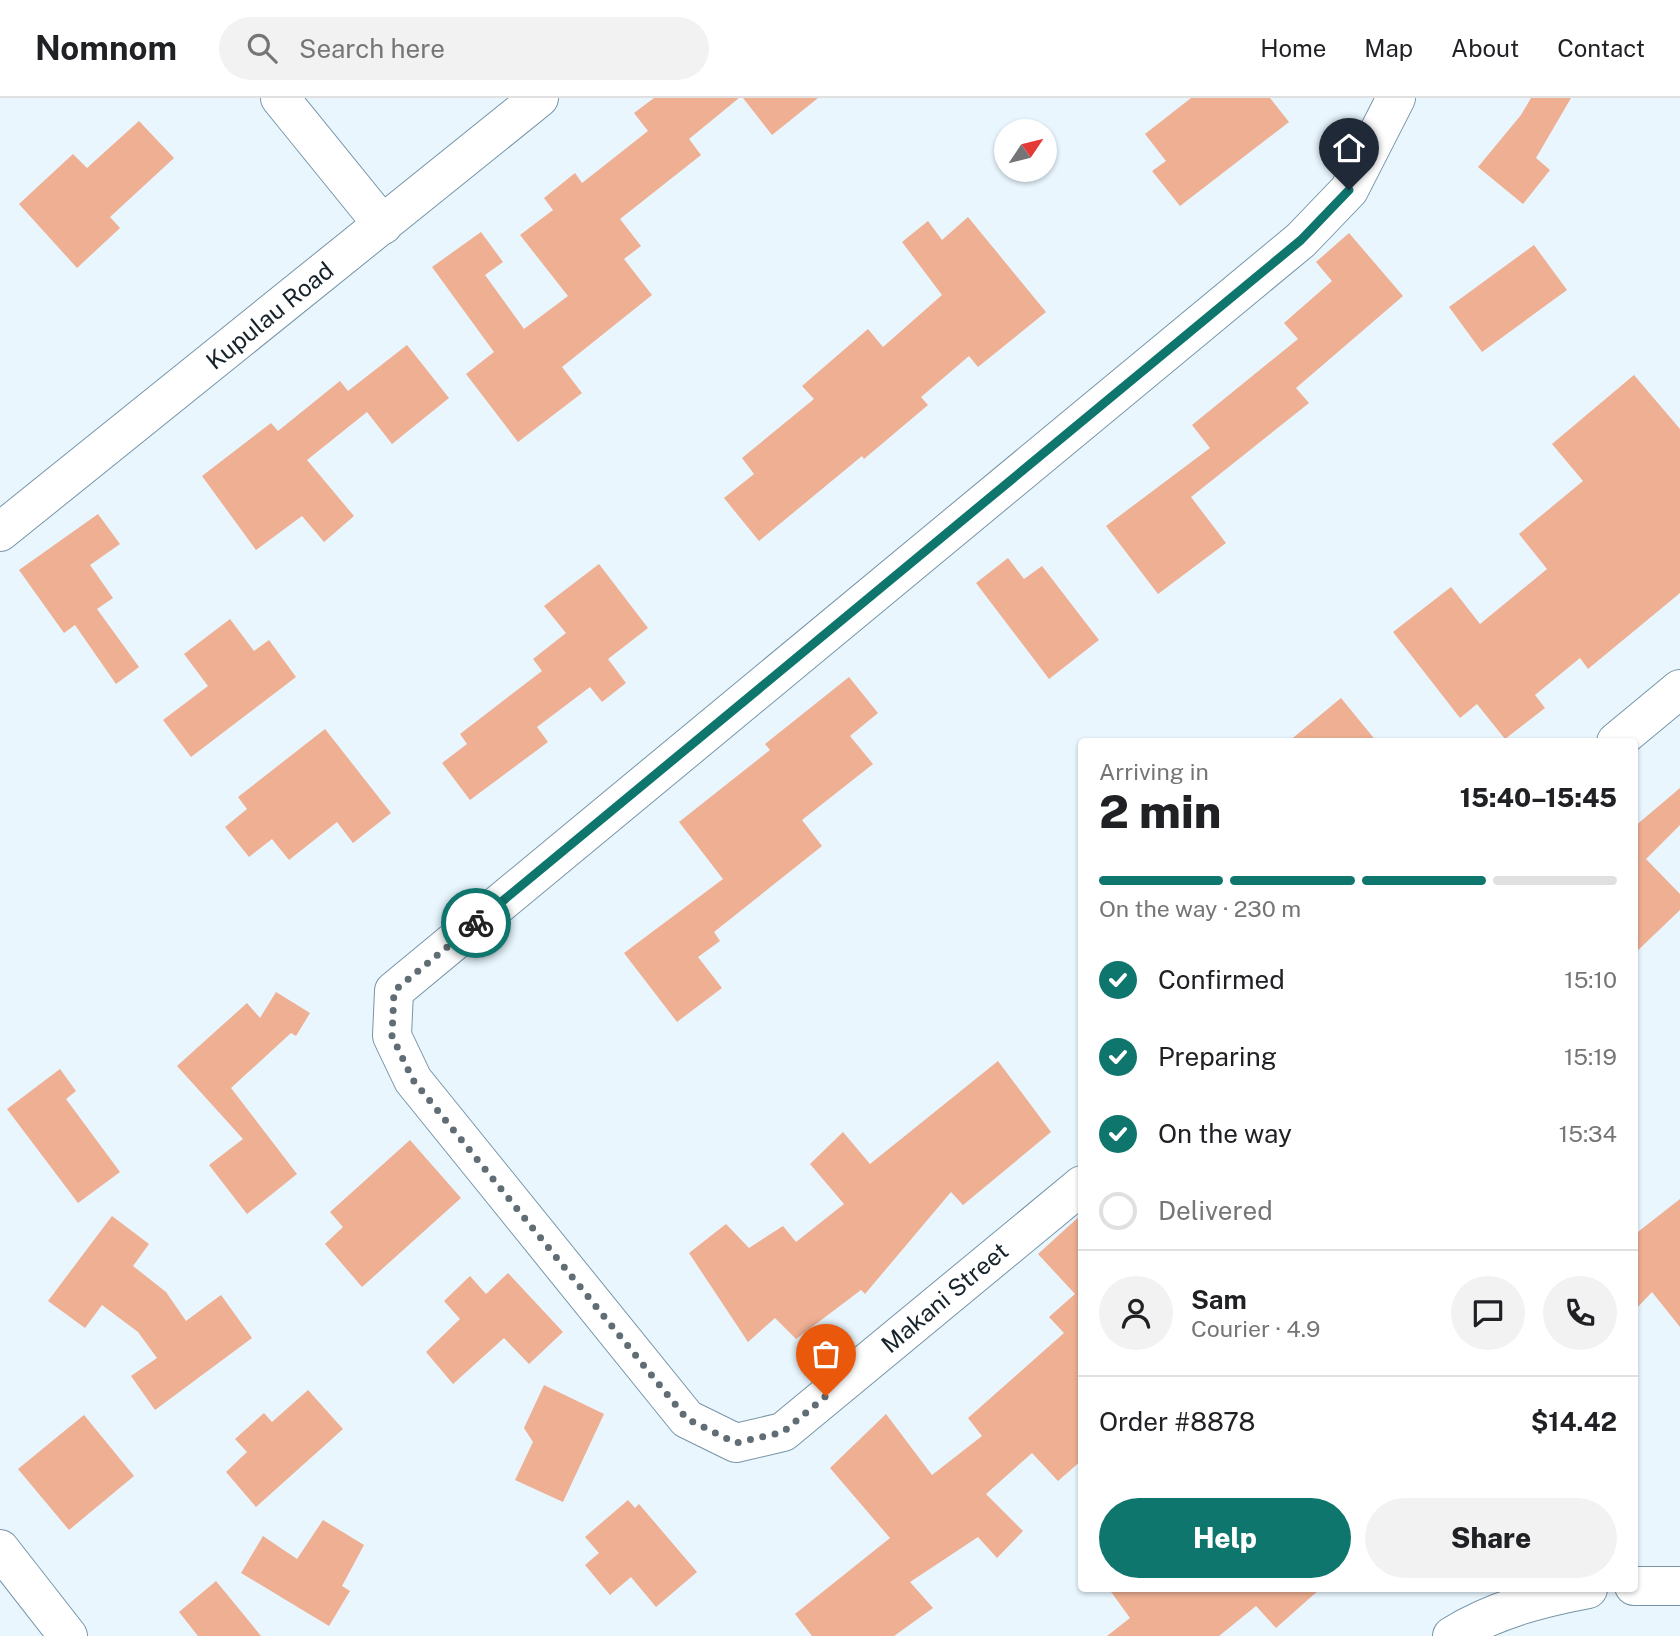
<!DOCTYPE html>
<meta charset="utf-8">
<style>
body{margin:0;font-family:"Public Sans",sans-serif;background:#f2f2f2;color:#202124;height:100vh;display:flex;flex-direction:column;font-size:26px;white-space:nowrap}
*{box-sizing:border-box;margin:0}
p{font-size:23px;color:#757577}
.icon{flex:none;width:38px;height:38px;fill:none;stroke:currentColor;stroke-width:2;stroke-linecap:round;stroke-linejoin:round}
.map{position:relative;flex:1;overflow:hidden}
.side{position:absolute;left:1078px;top:640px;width:560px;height:854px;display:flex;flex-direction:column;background:#fff;border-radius:7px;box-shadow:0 2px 5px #0004}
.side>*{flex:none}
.needle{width:46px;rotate:55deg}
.fabs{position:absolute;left:994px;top:21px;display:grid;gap:14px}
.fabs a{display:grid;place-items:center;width:63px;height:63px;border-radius:50%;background:#fff;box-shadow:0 2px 5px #0004;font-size:35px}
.pin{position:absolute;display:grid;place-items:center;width:60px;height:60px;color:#fff;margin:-72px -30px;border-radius:50% 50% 50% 0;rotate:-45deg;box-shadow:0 0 7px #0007}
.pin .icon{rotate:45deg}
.courier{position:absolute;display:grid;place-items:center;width:70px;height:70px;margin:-35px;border:5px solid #0f766e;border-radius:50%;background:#fff;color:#222;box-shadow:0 2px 9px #0007}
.headline em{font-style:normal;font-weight:800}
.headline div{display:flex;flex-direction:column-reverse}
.headline{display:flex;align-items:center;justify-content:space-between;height:119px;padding:0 21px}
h1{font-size:46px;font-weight:800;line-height:52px}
.bar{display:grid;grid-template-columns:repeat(4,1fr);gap:10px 7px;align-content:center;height:84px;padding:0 21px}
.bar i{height:9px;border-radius:5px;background:#e0e0e0}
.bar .on{background:#0f766e}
.bar p{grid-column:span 4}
.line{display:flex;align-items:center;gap:18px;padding:0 21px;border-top:2px solid #e0e0e0}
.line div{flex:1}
.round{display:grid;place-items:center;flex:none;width:74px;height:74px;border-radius:37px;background:#f2f2f2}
ol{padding:0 21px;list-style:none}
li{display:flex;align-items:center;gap:21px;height:77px}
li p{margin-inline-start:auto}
li .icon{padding:7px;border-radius:50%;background:#0f766e;color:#fff;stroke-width:4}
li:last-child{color:#757577}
li i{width:38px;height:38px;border:4px solid #e0e0e0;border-radius:50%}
.primary-button{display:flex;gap:14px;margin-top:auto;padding:14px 21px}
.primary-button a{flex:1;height:80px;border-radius:42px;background:#0f766e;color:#fff;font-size:28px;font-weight:800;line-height:80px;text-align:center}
.primary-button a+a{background:#f2f2f2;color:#202124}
header{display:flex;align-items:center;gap:42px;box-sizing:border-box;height:98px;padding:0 35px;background:#fff;border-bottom:2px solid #e0e0e0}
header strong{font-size:33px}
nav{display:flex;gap:38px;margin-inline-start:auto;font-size:24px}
.search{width:490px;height:63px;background:#f2f2f2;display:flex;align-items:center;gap:18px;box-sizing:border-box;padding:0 24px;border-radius:38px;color:#757577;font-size:26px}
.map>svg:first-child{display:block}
.building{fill:#eeaf93}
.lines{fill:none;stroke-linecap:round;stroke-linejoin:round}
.street-casing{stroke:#7695a8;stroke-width:40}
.secondary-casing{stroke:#7695a8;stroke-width:40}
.street{stroke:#fff;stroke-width:38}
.secondary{stroke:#fff;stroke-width:38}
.done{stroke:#606d74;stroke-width:7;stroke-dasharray:0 12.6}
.route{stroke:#0f766e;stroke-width:9}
.labels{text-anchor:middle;stroke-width:7;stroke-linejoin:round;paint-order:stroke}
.street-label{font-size:24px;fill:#16232a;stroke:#fff}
</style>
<header>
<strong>Nomnom</strong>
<div class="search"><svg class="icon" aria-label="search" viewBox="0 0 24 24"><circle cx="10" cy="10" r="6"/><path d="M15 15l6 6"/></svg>Search here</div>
<nav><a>Home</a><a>Map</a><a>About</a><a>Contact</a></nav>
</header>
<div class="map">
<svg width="1680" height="1538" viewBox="0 0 1680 1538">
<rect width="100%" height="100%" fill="#e9f6fe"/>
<!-- building -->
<g class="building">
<polygon points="654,0 739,0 689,41 701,57 620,121 641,148 624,161 652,197 562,269 582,295 518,344 466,276 494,254 432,169 481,134 503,164 485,177 524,231 568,198 520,137 553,112 544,100 575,75 582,85 648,33 634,15"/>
<polygon points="743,0 818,0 772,37"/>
<polygon points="1191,0 1270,0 1289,24 1180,108 1152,73 1166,63 1145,36"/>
<polygon points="1531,0 1571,0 1536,60 1550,72 1523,106 1478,69 1521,17"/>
<polygon points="139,23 174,60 110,119 120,130 77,170 19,106 73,56 87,70"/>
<polygon points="968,119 1046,214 978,269 969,258 921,299 928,307 864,361 862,358 759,443 724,400 754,376 742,360 814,301 802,288 868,231 883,249 942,197 902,144 928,123 942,142"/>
<polygon points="1349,135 1403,198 1296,290 1309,305 1191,399 1226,445 1158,496 1106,428 1210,350 1192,327 1298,241 1284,225 1332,183 1316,164"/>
<polygon points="1534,147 1567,192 1482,254 1449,209"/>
<polygon points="407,247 449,300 392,346 367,314 307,362 354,418 324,444 302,418 256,452 202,378 271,325 278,333 340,283 348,293"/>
<polygon points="1634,277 1680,331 1680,495 1588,571 1580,560 1535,597 1545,610 1505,641 1477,606 1460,620 1393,534 1451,489 1480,526 1547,471 1519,436 1583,383 1552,346"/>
<polygon points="98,416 120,446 90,467 113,500 97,511 139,569 116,586 75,527 64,535 19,472"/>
<polygon points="1008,460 1024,481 1042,468 1099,542 1049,581 976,485"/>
<polygon points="599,466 648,530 608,561 626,585 602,604 590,589 537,629 548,644 470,702 442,665 467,646 460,636 542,573 533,561 566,535 544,508"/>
<polygon points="230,521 254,553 269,542 296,579 191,659 163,622 208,588 184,556"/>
<polygon points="849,579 878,615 850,638 873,666 802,722 822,748 714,834 720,843 698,859 722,890 677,924 624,855 723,781 679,724 770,652 765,646"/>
<polygon points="1341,600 1377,644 1288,644"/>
<polygon points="325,631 391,715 353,745 337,724 289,762 272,741 249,759 225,729 247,711 238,699"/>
<polygon points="1680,690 1680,727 1646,761 1680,796 1680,812 1634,856 1634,729"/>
<polygon points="276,894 310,915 296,938 291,935 231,990 297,1076 247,1116 209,1067 243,1041 177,968 247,905 260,920"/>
<polygon points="998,963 1051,1034 963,1107 951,1094 865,1196 861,1192 796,1241 775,1220 748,1244 689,1155 726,1126 749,1150 783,1128 796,1144 844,1106 810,1066 843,1034 870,1066"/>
<polygon points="60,971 76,993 66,1001 120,1074 78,1105 7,1011"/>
<polygon points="410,1042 461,1100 362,1189 325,1146 343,1129 330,1114"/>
<polygon points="1680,1101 1680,1229 1652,1194 1634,1213 1634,1137"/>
<polygon points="1082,1116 1082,1362 1058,1383 1032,1355 986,1396 1023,1433 997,1460 978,1439 910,1484 933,1510 894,1538 812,1538 795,1516 890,1440 830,1370 886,1316 932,1377 982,1338 968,1320 1064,1235 1049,1219 1075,1196 1038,1156"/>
<polygon points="112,1118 149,1146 133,1168 166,1194 186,1223 221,1197 252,1240 155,1312 131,1278 157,1260 138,1234 102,1207 85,1230 48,1203"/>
<polygon points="508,1175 563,1234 529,1266 504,1240 453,1286 426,1254 460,1221 444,1203 470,1178 486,1196"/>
<polygon points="544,1287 604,1316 563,1404 515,1382 533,1344 524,1330"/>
<polygon points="308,1292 343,1331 256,1409 226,1374 247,1354 235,1341 264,1315 272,1324"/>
<polygon points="84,1317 134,1378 69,1432 18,1371"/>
<polygon points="628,1402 635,1410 639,1406 697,1474 656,1509 631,1479 610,1497 585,1467 599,1455 585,1439"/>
<polygon points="323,1422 364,1447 342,1488 350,1493 329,1528 241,1475 263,1438 297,1461"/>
<polygon points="216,1483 239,1511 261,1538 198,1538 179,1514"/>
<polygon points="1109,1491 1320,1491 1276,1530 1256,1508 1219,1538 1107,1538 1130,1520"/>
</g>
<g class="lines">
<defs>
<g id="street">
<polyline points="280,0 383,127"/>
<polyline points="1616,644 1680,591"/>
<polyline points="1082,1087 783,1334 736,1345 687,1321 413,982 392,938 394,893 1301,142 1349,92 1396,0"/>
<polyline points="0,1451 68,1538"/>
<polyline points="1634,1488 1680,1488"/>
<path d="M1452,1538C1494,1512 1540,1500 1588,1491"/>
</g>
<polyline id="secondary" points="0,434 539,0"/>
</defs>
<!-- street casing -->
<use href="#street" class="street-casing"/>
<!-- secondary casing -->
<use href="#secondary" class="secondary-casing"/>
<!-- street -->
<use href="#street" class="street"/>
<!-- secondary -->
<use href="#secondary" class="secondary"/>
</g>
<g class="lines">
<!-- done -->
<polyline class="done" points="476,825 394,893 392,938 413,982 687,1321 736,1345 783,1334 826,1298"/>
<!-- route -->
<polyline class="route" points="476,825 1301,142 1349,92"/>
</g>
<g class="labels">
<!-- street labels -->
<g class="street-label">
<text transform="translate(270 218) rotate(-39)" y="8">Kupulau Road</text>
<text transform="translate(945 1200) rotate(-40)" y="8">Makani Street</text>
</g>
</g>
</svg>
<div class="fabs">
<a><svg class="needle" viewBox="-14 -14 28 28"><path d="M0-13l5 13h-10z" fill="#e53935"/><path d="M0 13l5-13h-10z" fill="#757577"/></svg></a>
</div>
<div class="pin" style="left:826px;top:1298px;background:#ea580c"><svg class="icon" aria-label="bag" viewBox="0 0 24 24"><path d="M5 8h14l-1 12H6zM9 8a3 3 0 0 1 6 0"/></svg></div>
<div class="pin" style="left:1349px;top:92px;background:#1f2937"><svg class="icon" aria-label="home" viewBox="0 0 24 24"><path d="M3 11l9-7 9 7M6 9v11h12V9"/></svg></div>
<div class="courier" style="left:476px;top:825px"><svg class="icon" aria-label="bike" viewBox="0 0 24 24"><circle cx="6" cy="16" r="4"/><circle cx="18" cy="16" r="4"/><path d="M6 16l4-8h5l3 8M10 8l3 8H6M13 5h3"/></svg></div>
<section class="side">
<div class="headline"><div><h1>2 min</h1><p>Arriving in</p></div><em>15:40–15:45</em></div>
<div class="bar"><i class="on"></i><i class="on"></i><i class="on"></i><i></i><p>On the way · 230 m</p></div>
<ol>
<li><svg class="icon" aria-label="check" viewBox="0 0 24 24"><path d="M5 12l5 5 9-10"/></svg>Confirmed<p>15:10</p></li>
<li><svg class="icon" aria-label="check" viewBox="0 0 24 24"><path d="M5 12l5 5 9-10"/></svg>Preparing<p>15:19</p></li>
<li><svg class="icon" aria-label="check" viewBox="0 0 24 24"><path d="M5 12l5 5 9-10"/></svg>On the way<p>15:34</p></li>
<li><i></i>Delivered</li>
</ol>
<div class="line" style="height:126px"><a class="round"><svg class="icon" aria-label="person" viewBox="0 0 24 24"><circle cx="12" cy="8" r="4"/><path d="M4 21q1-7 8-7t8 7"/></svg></a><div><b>Sam</b><p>Courier · 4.9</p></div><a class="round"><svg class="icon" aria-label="chat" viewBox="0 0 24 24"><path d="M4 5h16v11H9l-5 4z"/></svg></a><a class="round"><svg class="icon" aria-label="phone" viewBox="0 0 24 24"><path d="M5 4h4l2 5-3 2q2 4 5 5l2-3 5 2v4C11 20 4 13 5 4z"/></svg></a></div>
<div class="line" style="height:91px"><div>Order #8878</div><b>$14.42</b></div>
<div class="primary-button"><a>Help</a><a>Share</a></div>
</section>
</div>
